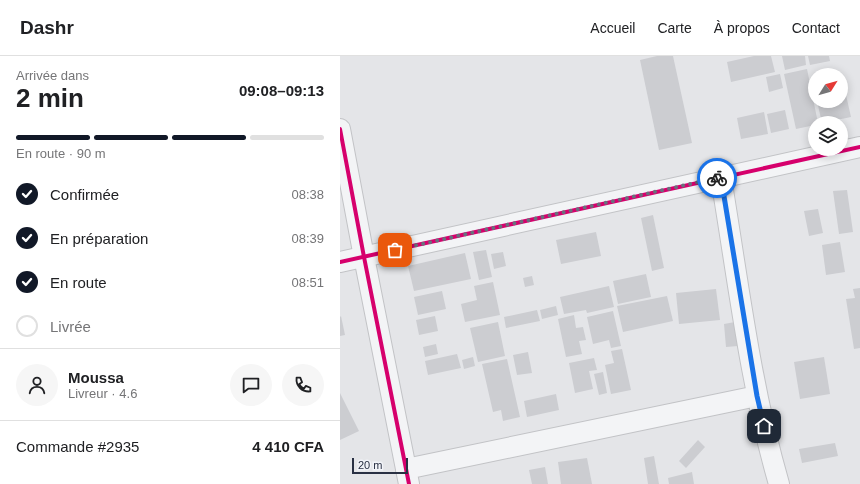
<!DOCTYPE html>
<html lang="fr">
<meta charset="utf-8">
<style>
body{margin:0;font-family:Helvetica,sans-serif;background:#f6f6f6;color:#202124;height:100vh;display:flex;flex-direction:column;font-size:15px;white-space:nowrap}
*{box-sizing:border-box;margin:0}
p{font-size:13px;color:#757577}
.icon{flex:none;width:22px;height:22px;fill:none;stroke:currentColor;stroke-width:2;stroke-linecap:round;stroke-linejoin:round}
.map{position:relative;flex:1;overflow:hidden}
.panel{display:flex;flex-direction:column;background:#fff;width:340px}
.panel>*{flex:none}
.needle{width:26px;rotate:53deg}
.controls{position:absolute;left:468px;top:12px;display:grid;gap:8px}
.controls a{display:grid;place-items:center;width:40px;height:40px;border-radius:50%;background:#fff;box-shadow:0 2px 10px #0003;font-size:20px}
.scale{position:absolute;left:12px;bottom:10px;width:56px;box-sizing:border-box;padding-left:4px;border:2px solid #293043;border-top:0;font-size:11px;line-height:14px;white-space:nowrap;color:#293043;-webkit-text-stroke:3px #f1f3f8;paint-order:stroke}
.pin{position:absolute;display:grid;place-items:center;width:34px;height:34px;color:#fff;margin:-17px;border-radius:8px;box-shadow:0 2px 6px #0006}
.courier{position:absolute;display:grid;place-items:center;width:40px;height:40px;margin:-20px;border:3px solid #1a73e8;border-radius:50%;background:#fff;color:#222;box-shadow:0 1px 5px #0007}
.headline em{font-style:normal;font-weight:700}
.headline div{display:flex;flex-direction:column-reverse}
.headline{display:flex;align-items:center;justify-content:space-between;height:68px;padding:0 16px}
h1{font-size:26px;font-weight:700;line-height:30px}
.bar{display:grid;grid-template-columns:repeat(4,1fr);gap:6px 4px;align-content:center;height:48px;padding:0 16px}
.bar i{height:5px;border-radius:3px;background:#e0e0e0}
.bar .on{background:#111827}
.bar p{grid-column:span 4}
.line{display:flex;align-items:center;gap:10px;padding:0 16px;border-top:1px solid #e0e0e0}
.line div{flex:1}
.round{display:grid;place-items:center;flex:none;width:42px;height:42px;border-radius:21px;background:#f6f6f6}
ol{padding:0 16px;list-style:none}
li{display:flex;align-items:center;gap:12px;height:44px}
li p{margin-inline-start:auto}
li .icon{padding:4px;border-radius:50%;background:#111827;color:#fff;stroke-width:4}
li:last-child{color:#757577}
li i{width:22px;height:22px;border:2px solid #e0e0e0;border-radius:50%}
header{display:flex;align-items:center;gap:24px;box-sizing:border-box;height:56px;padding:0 20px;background:#fff;border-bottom:1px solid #e0e0e0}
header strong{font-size:19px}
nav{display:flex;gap:22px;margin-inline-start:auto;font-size:14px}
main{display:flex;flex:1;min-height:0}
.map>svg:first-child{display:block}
.building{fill:#cccdd1}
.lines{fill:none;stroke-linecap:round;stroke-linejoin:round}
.minor-casing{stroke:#c2c3c6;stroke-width:22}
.minor{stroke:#f3f4f6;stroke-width:20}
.cycleway-casing{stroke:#f1f3f8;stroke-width:6}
.cycleway{stroke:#d6006c;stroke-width:4}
.done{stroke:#6a6f7d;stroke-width:4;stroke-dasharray:0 7.2}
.route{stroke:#1a73e8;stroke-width:5}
</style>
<header>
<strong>Dashr</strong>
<nav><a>Accueil</a><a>Carte</a><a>À propos</a><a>Contact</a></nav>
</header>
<main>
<section class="panel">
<div class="headline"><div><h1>2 min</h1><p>Arrivée dans</p></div><em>09:08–09:13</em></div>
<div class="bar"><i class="on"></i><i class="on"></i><i class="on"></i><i></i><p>En route · 90 m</p></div>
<ol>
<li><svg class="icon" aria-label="check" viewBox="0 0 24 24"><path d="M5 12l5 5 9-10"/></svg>Confirmée<p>08:38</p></li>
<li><svg class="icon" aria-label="check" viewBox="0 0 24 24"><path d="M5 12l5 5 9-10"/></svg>En préparation<p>08:39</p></li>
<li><svg class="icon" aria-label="check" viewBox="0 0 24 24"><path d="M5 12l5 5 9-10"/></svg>En route<p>08:51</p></li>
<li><i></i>Livrée</li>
</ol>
<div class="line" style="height:72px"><a class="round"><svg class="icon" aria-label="person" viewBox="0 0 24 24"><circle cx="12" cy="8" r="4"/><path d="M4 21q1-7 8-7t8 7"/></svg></a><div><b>Moussa</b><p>Livreur · 4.6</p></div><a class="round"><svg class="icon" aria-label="chat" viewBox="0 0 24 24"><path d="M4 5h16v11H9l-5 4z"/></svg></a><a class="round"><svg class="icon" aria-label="phone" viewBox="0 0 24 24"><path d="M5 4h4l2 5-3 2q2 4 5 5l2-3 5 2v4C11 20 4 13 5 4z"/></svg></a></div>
<div class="line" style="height:52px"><div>Commande #2935</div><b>4 410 CFA</b></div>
</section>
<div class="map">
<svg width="520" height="428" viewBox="0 0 520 428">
<rect width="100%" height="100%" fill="#e4e5e8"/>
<!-- building -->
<g class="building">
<polygon points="317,0 333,0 352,87 319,94 300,4"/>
<polygon points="414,0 431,0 435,16 391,26 387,6"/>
<polygon points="442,0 465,0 466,9 445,14"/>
<polygon points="468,0 489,0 490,5 470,9"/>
<polygon points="467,13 478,67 475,67 475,69 456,73 444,18"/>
<polygon points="501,17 511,61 482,67 477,45 501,45"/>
<polygon points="440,18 443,32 429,36 426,21"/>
<polygon points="445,54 449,73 431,77 427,58"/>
<polygon points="424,56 428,78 401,83 397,62"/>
<polygon points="507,134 513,176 499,178 493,135"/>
<polygon points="478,153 483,177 469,180 464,155"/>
<polygon points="313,159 324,212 312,215 301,162"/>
<polygon points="256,176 261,200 221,208 216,184"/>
<polygon points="500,186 505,216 486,219 482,189"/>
<polygon points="146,194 152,221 139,224 133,196"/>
<polygon points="163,196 166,210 154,213 151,198"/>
<polygon points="125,197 131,223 74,235 68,210"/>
<polygon points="306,218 311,241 278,248 273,225"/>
<polygon points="192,220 194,229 185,231 183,222"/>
<polygon points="153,226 160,259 125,266 121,248 137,244 134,230"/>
<polygon points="269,230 274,251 247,257 246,254 224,258 220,241"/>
<polygon points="520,232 520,292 514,293 506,243 515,242 513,233"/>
<polygon points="376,233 380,264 339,268 336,237"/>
<polygon points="102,235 106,253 78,259 74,241"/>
<polygon points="327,240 333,265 283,276 277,250"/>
<polygon points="216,250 218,259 202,263 200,254"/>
<polygon points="197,254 200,265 166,272 164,261"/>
<polygon points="273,255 281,290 271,292 269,284 253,288 247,261"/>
<polygon points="234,259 236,272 243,271 246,284 239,285 242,298 226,301 218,263"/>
<polygon points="1,260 5,279 0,280 0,261"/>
<polygon points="95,260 98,275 79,279 76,264"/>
<polygon points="158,266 165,300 138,306 130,272"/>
<polygon points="395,266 398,290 386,291 384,268"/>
<polygon points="96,288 98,298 85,301 83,291"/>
<polygon points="282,293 291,334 271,338 265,309 274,307 271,295"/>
<polygon points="188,296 192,317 177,319 173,299"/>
<polygon points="117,298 121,312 88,319 85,305"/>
<polygon points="133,301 135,310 124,313 122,304"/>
<polygon points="484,301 490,338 460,343 454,306"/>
<polygon points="254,302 257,314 249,315 253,333 235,337 229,307"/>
<polygon points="167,303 180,361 163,365 161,354 153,356 142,308"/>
<polygon points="263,316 267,337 259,339 254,318"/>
<polygon points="0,337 19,375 0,384"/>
<polygon points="216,338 219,354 187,361 184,345"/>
<polygon points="358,384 365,391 346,412 339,405"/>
<polygon points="495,387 498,400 462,407 459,393"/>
<polygon points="314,400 319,428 308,428 304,402"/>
<polygon points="247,402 252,428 221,428 218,406"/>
<polygon points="205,411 208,428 192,428 189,414"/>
<polygon points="352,416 354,428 329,428 328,422"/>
</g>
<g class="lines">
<defs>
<g id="minor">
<polyline points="0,73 24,201 69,428"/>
<path d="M381,122C398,224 410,328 439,428"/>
<polyline points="0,206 520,91"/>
<polyline points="66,413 417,340"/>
</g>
</defs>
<!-- minor casing -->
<use href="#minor" class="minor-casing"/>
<!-- minor -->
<use href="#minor" class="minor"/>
<defs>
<g id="cycleway">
<polyline points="0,73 24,201 69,428"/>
<polyline points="0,206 520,91"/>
</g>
</defs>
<!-- cycleway casing -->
<use href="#cycleway" class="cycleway-casing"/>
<!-- cycleway -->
<use href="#cycleway" class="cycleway"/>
</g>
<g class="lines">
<!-- done -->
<polyline class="done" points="55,194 377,122"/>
<!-- route -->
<polyline class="route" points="377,122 381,122 417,340 424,370"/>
</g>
</svg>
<div class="controls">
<a><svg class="needle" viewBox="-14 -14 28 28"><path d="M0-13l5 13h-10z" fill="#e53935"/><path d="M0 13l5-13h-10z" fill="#757577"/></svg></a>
<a><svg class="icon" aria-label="layers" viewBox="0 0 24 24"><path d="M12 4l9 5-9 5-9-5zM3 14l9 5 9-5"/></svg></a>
</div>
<div class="scale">20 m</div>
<div class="pin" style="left:55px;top:194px;background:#ea580c"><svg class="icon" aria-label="bag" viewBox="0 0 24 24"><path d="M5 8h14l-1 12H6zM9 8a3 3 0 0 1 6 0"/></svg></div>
<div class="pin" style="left:424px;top:370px;background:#1f2937"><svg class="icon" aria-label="home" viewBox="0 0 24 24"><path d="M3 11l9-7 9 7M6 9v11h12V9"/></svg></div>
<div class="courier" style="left:377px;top:122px"><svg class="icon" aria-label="bike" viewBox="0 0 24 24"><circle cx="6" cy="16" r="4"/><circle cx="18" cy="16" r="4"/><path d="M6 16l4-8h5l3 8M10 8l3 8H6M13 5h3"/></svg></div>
</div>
</main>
